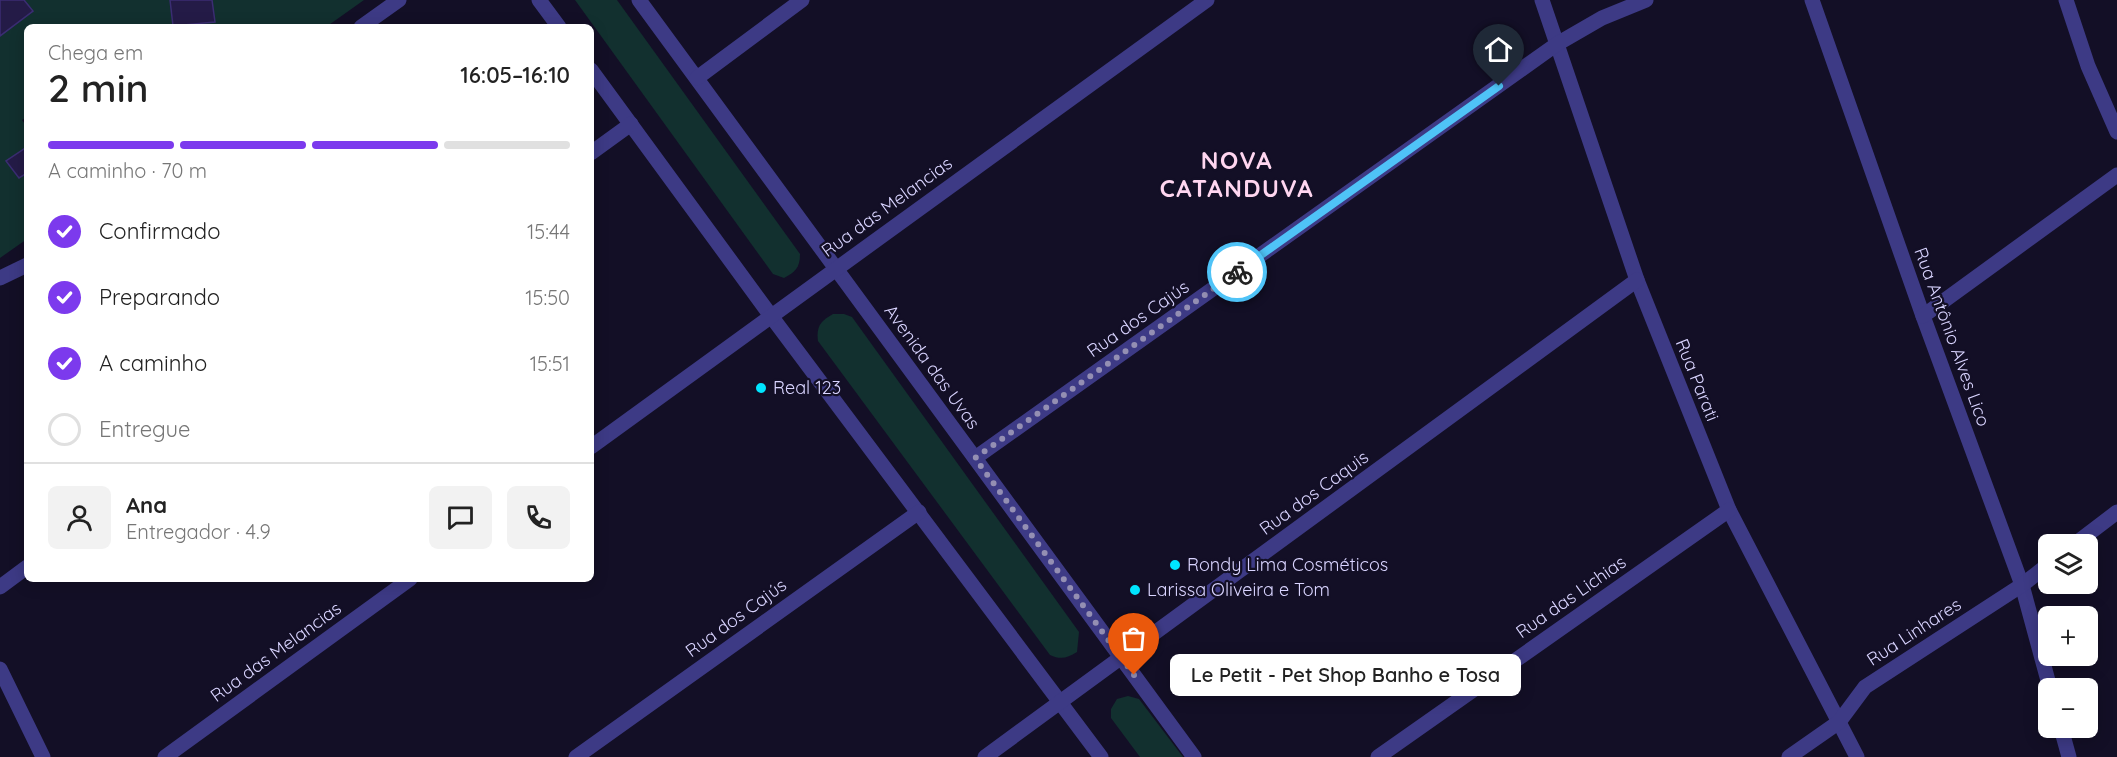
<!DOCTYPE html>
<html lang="pt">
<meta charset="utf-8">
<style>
body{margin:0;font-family:Quicksand,sans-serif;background:#f2f2f2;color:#222;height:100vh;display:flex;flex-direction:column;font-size:22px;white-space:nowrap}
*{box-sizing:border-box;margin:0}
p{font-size:20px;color:#767676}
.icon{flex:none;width:33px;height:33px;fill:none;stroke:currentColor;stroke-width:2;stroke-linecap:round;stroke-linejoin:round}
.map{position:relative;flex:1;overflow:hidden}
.sheet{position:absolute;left:24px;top:24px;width:570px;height:558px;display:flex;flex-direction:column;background:#fff;border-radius:9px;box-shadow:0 3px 15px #0003}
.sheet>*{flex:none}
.buttons{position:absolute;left:2038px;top:534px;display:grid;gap:12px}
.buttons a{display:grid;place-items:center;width:60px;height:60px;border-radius:9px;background:#fff;box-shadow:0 3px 15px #0003;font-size:30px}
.pin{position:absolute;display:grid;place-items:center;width:51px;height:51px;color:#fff;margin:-62px -26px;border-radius:50% 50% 50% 0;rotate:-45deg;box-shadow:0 0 6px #0007}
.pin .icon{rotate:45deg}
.courier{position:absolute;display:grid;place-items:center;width:60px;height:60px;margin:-30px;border:4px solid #4fc3f7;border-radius:50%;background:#fff;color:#222;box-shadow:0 2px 8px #0007}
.bubble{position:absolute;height:42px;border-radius:9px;background:#fff;box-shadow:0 3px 15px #0003;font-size:20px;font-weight:600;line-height:42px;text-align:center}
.head em{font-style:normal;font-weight:600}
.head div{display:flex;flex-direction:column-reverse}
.head{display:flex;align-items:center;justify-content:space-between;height:102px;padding:0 24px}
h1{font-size:39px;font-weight:600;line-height:45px}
.bar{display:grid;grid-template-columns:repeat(4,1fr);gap:9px 6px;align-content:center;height:72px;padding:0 24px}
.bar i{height:8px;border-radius:4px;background:#e0e0e0}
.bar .active{background:#7c3aed}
.bar p{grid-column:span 4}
.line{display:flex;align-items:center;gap:15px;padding:0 24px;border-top:2px solid #e0e0e0}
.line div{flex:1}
.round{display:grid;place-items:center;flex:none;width:63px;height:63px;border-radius:9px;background:#f2f2f2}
ol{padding:0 24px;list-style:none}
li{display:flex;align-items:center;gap:18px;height:66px}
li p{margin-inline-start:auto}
li .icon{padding:6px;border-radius:50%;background:#7c3aed;color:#fff;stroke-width:4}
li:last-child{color:#767676}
li i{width:33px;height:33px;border:3px solid #e0e0e0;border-radius:50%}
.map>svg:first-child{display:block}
.green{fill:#12302f}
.building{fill:#241b47;stroke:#3b2d73;stroke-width:1.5}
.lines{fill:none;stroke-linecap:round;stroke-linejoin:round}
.minor{stroke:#3d3a85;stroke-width:15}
.done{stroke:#948fb3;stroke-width:6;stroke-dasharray:0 10.8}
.route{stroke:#4fc3f7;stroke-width:8}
.poi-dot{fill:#00e5ff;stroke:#130f26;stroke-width:2}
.labels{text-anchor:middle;stroke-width:4.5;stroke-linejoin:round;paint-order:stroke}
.street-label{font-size:18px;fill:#d9d4ff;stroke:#130f26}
.poi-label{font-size:18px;fill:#d9d4ff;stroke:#130f26;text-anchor:start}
.district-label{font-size:24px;font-weight:bold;letter-spacing:1.5px;fill:#ffd6f0;stroke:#130f26}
</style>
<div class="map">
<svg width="2117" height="757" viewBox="0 0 2117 757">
<rect width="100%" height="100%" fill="#130f26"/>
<!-- green -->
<g class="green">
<polygon points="0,0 364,0 326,27 27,27 27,117 22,120 27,127 27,147 7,161 19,178 27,173 27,239 0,258"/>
<path d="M575,0H617L800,254C800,268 795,272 784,278L773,274Z"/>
<path d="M833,314H844L852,317L1079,632L1077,652C1067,658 1061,660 1050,655L818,341C816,326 821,321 833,314Z"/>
<polygon points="1128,696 1139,699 1183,757 1140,757 1111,718 1111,709 1117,699"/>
</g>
<!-- building -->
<g class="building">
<polygon points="0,0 24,0 33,11 0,36"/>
<polygon points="170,0 212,0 215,22 173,26"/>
<polygon points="27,147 27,173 19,178 6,161"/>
</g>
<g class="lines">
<!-- minor -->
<g class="minor">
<polyline points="539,0 559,27"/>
<polyline points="639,0 1194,757"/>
<polyline points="1542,0 1637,280 1729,510 1857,757"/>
<polyline points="1812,0 1923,316 2022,585 2050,688"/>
<polyline points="2066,0 2088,66 2117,132"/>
<polyline points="361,27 399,0"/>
<polyline points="591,70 771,316 1101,757"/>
<polyline points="697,78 802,0"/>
<polyline points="591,153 631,124"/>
<polyline points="0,278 27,265"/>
<polyline points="1923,316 2117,175"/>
<polyline points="591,447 1207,0"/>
<polyline points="975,458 1557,44 1602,18 1646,0"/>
<polyline points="2075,544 2117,512"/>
<polyline points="0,587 27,567"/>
<polyline points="0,669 43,757"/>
<polyline points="2061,728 2069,757"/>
<polyline points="165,757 410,579"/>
<polyline points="576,757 919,512"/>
<polyline points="985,757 1637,280"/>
<polyline points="1378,757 1729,510"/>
<polyline points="1789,757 1839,722 1865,687 2022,585 2049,564"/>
</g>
</g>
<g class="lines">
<!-- done -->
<polyline class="done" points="1134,675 975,458 1237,272"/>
<!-- route -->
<polyline class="route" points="1237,272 1499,86"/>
</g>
<!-- markers -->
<g class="poi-dot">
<circle cx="761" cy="388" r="6"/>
<circle cx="1175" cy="565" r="6"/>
<circle cx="1135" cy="590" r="6"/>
</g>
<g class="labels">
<!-- street labels -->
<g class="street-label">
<text transform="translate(887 207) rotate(-36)" y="6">Rua das Melancias</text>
<text transform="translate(1138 319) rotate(-35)" y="6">Rua dos Cajús</text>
<text transform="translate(1952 337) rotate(70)" y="6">Rua Antônio Alves Lico</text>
<text transform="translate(932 367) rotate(54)" y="6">Avenida das Uvas</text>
<text transform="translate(1697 380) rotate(68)" y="6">Rua Parati</text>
<text transform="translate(1314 493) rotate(-36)" y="6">Rua dos Caquis</text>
<text transform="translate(1571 597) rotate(-35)" y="6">Rua das Lichias</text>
<text transform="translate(736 618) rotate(-36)" y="6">Rua dos Cajús</text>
<text transform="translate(1914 632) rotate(-33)" y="6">Rua Linhares</text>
<text transform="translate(276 652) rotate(-36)" y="6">Rua das Melancias</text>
</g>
<!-- poi labels -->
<g class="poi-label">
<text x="773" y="394">Real 123</text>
<text x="1187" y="571">Rondy Lima Cosméticos</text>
<text x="1147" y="596">Larissa Oliveira e Tom</text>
</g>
<!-- district labels -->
<g class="district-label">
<text x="1237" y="169">NOVA<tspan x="1237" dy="28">CATANDUVA</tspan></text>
</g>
</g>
</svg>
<div class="buttons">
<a><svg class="icon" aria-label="layers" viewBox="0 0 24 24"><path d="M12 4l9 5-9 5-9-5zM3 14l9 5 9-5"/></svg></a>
<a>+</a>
<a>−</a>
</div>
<div class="pin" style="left:1134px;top:675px;background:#ea580c"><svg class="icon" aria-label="bag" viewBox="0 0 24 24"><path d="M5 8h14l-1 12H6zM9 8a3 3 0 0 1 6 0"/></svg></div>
<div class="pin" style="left:1499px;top:86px;background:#1f2937"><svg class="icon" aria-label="home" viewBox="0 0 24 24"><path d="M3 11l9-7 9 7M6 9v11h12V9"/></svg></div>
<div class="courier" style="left:1237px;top:272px"><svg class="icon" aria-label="bike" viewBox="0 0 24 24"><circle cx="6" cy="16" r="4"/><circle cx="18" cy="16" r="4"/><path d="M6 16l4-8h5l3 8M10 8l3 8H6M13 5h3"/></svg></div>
<div class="bubble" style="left:1170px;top:654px;width:351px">Le Petit - Pet Shop Banho e Tosa</div>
<section class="sheet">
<div class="head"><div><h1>2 min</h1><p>Chega em</p></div><em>16:05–16:10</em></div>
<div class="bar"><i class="active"></i><i class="active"></i><i class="active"></i><i></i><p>A caminho · 70 m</p></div>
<ol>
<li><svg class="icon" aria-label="check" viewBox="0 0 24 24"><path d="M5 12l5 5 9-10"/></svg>Confirmado<p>15:44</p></li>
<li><svg class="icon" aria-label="check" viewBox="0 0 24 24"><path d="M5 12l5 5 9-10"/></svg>Preparando<p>15:50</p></li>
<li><svg class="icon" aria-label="check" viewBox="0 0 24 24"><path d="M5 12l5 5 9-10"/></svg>A caminho<p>15:51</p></li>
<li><i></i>Entregue</li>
</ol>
<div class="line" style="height:108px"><a class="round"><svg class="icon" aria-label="person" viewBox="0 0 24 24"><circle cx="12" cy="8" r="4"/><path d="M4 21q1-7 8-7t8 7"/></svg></a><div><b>Ana</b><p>Entregador · 4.9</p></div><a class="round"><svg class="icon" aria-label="chat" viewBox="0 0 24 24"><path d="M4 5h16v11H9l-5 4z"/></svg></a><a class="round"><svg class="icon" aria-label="phone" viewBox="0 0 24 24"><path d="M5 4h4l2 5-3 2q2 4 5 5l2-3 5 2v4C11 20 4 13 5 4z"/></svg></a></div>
</section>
</div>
